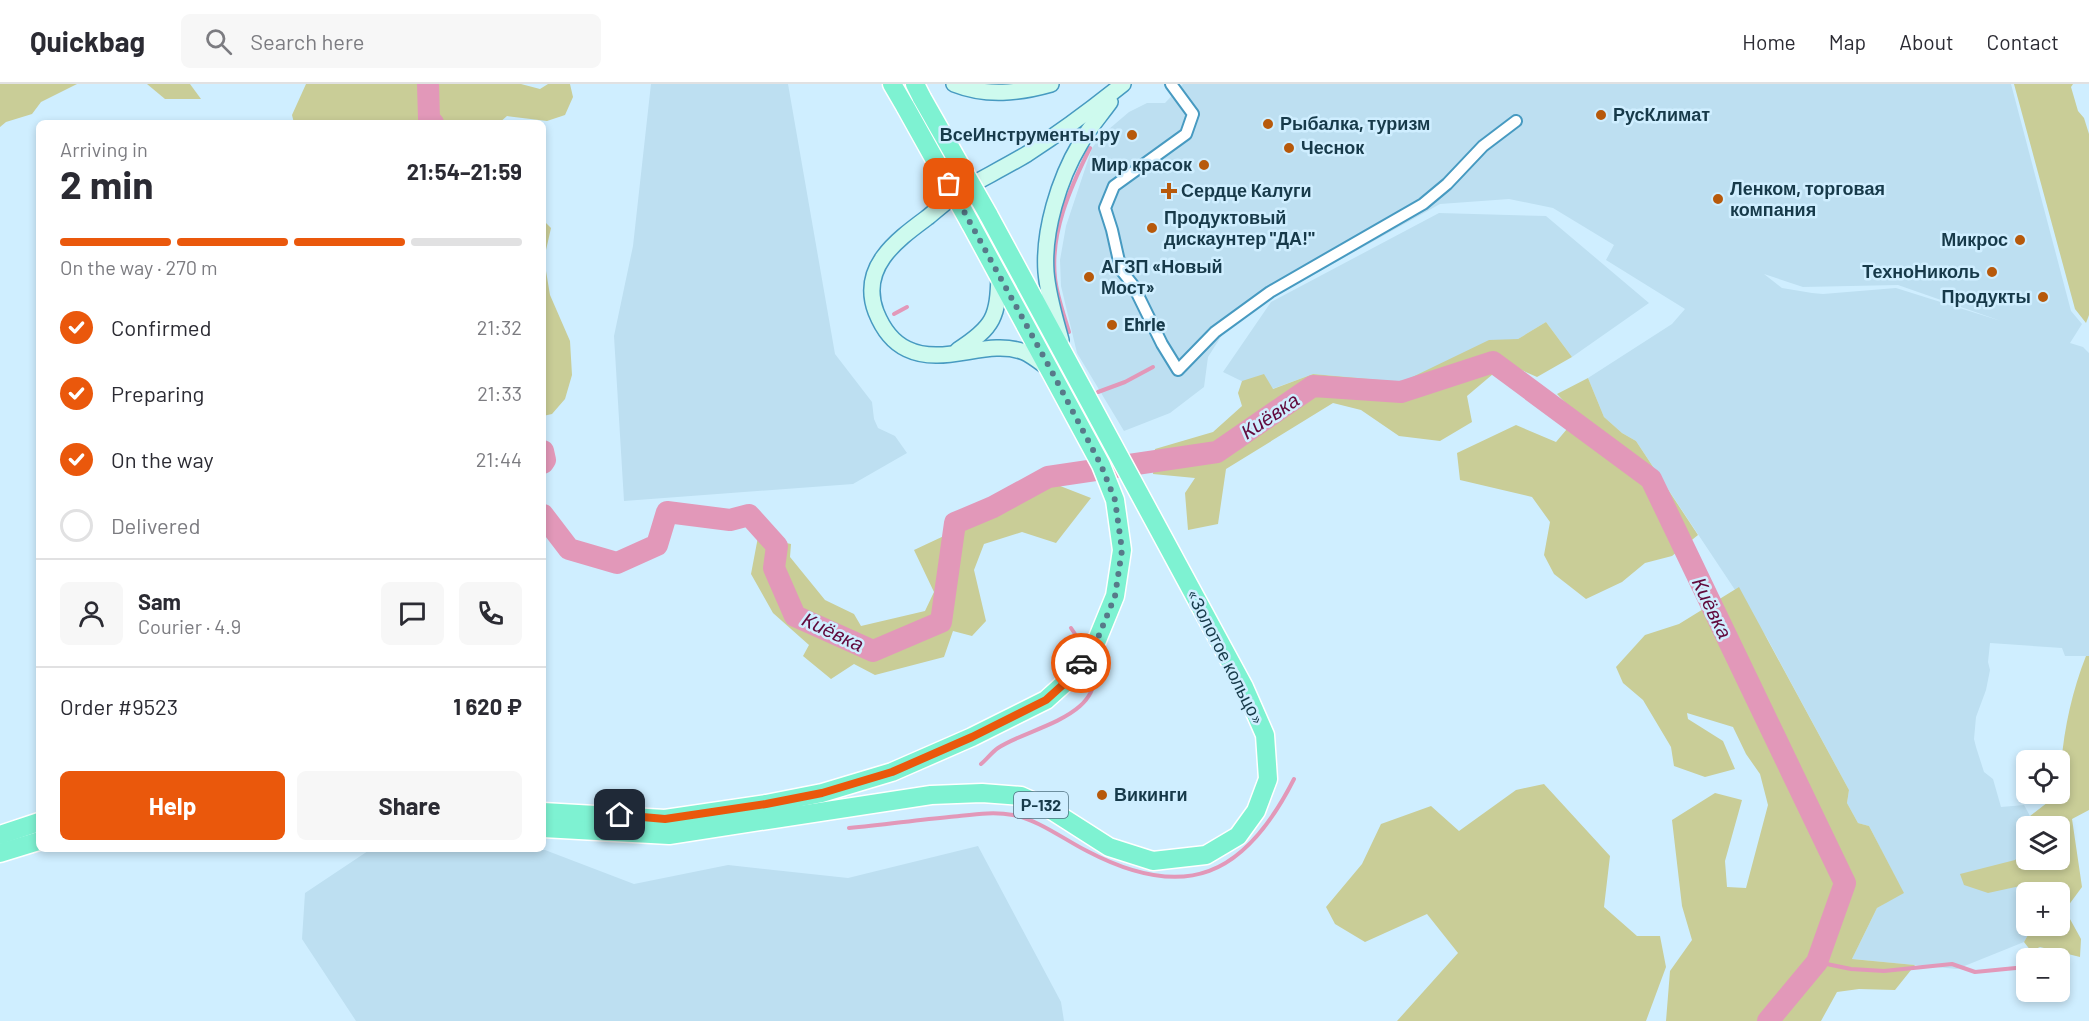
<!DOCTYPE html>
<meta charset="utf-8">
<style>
body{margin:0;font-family:Barlow,sans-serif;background:#f7f7f7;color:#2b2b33;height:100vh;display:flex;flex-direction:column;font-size:22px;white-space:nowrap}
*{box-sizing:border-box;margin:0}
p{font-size:20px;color:#7c7c81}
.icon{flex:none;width:33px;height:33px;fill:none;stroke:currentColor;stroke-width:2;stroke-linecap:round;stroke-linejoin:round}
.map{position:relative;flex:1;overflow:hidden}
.drawer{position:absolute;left:36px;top:36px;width:510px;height:732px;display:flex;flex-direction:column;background:#fff;border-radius:9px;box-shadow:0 3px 9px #0003}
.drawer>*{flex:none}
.buttons{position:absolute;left:2016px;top:666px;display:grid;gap:12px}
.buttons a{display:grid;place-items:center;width:54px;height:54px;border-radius:9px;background:#fff;box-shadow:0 3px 9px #0003;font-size:30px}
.pin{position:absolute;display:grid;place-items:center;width:51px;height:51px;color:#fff;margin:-26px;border-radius:12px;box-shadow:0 3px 9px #0006}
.courier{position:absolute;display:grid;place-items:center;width:60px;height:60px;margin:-30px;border:4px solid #ea580c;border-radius:50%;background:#fff;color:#222;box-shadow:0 2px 8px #0007}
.summary em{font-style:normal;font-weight:700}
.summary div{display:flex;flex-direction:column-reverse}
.summary{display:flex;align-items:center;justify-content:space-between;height:102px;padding:0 24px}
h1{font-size:39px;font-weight:700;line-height:45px}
.bar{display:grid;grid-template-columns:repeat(4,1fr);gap:9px 6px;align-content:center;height:72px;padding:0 24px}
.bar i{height:8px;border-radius:4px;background:#e1e1e2}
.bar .on{background:#ea580c}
.bar p{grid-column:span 4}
.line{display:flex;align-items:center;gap:15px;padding:0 24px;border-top:2px solid #e1e1e2}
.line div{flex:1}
.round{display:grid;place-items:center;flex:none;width:63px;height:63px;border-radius:9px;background:#f7f7f7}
ol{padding:0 24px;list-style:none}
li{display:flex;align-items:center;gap:18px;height:66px}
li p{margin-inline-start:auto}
li .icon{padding:6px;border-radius:50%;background:#ea580c;color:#fff;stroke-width:4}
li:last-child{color:#7c7c81}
li i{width:33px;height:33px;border:3px solid #e1e1e2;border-radius:50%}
.cta{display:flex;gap:12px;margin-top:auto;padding:12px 24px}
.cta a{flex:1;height:69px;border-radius:9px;background:#ea580c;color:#fff;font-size:24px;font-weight:700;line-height:69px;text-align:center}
.cta a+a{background:#f7f7f7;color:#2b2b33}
header{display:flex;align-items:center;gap:36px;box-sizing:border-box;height:84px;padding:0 30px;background:#fff;border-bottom:2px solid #e1e1e2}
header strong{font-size:28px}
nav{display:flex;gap:33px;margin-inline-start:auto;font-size:21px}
.search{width:420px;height:54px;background:#f7f7f7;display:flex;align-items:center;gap:15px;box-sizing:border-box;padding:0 21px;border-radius:9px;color:#7c7c81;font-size:22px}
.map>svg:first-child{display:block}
.built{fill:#bddff1;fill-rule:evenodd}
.green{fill:#c9cd97}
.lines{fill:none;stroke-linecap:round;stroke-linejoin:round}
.stream{stroke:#e298b9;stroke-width:4}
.river{stroke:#e298b9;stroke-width:22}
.minor-casing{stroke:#479ac1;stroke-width:14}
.secondary-casing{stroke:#479ac1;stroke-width:18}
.trunk-casing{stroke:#fff;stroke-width:21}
.minor{stroke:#fff;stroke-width:10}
.secondary{stroke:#cefaee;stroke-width:15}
.trunk{stroke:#7ef2d2;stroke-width:18}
.trunk-bridge-casing{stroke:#fff;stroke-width:21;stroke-linecap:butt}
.trunk-bridge{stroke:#7ef2d2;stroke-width:18}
.done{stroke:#577989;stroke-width:6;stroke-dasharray:0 10.8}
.route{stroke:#ea580c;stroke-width:8}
.poi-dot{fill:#b7590b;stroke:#cfeeff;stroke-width:2}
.labels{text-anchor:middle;stroke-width:5;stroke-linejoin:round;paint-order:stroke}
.shield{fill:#cfeeff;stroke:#4e7080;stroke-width:1.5}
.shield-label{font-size:16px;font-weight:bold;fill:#173a4a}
.poi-label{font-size:18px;font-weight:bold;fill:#173a4a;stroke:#cfeeff;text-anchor:start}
.street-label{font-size:18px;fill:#173a4a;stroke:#cfeeff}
.water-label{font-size:20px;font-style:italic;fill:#620a3d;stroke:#cfeeff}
</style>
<header>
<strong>Quickbag</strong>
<div class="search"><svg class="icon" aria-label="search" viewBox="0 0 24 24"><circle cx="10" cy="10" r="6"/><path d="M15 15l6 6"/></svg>Search here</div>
<nav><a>Home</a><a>Map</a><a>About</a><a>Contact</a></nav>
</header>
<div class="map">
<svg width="2089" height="937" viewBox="0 0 2089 937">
<rect width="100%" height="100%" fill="#cfeeff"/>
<!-- built -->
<g class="built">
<polygon points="651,0 788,0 835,270 872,318 874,335 878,344 895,352 907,369 853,400 624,417 614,252 633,162"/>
<path d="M1183,0H2011L2071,227L2082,240L2070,259L2083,263L2089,269V572H2065L2062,564L1990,559L1988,578L1990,586L1986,606L1976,633L1974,655L1976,663L1984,688L1993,695L2001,723L2024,721L2030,732L2032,742H2026V776H2036L2041,808H2026V842H2033L2024,858L1957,885L1852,875L1877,824L1903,808L1869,742L1858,739L1847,719L1849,706L1767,554L1636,357L1622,349L1604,333L1588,294L1672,240L1685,225L1606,176L1614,161L1553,124L1509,115L1440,120L1252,225L1224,248L1208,273L1204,303L1170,329L1124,347L1077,269L1061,202L1060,176L1066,142L1092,64L1102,51L1129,28L1147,19H1165ZM1764,190L1803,203L1898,201L2001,237L1896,204L1823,210L1812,209L1782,204Z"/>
<polygon points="1439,129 1546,132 1649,219 1572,273 1546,238 1518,255 1402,298 1313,290 1264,308 1223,288 1271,218"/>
<polygon points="978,762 1061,918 1064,937 356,937 302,855 305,809 368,767 545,766 634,800 728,781 848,794"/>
</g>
<!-- green -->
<g class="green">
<polygon points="0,0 77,0 41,18 32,30 6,38 0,43"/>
<polygon points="147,0 190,0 201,15 165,15"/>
<polygon points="306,0 521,0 540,5 548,0 570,0 573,13 565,31 547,37 507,32 499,39 294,39 292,31"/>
<polygon points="2014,0 2073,0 2071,3 2078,27 2084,34 2089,50 2089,231 2086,239 2075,225"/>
<polygon points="543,136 551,144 544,175 550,211 570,257 572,291 565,315 552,330 543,332"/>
<polygon points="1546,238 1572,273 1537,293 1506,279 1467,312 1472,338 1440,357 1399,352 1361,326 1333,319 1226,385 1218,440 1188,446 1185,409 1195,394 1153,390 1155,365 1213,348 1242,322 1238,309 1242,297 1264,290 1273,305 1313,290 1402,298 1489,256 1518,255"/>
<polygon points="1588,294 1604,333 1622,349 1636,357 1698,451 1672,472 1645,479 1622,498 1586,515 1554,490 1544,471 1550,438 1532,413 1460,396 1457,369 1516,341 1556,358 1578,332 1557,310"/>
<polygon points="1055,400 1091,414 1056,459 1022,448 984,460 974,486 986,537 972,552 953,547 944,573 875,591 854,580 831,595 803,572 809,561 773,529 751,490 758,453 791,460 790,473 825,516 854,530 861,542 925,527 934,508 914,466"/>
<polygon points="1739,503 1849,706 1847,719 1858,739 1869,742 1904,809 1877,824 1852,875 1915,881 1895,906 1859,905 1837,908 1821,937 1666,937 1670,887 1692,856 1682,822 1672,736 1715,709 1742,716 1725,777 1727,803 1746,804 1768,721 1760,690 1746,670 1733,643 1687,629 1688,635 1723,657 1735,685 1705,693 1674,682 1671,663 1643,616 1623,599 1616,583 1645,551 1679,540"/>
<path d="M2086,572H2089V726L2072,735L2082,803L2065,826L2081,855L2080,873L2040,863L2031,867L2024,858L2033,842H2060V808H2041L2039,798L1988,809L1964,801L1960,790L2015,776L2026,766V776H2060V742H2032L2030,732L2052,715L2054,710H2060C2060,664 2069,615 2086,572Z"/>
<polygon points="1544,700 1610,772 1604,823 1637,852 1660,852 1666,883 1646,937 1397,937 1458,869 1427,830 1365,858 1335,840 1326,823 1362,780 1381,740 1431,722 1459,747 1516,706"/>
</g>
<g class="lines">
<!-- stream -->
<g class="stream">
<polyline points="894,230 907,223"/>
<path d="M1069,248C1064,231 1057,212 1055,194C1050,149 1070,104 1090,64"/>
<polyline points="1098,308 1125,298 1153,283"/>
<polyline points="1071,544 1085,565"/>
<path d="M981,680C987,675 992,668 998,664C1031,642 1110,633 1092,576"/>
<path d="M849,744C883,741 916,736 949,733C970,731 992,727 1013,731C1037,735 1065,756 1087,767C1186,819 1245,792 1294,695"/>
<polyline points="1817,878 1851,885 1884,887 1952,880 1975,888 2026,883"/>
<polyline points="2060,882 2067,887"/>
</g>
<!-- river -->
<g class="river">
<polyline points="428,0 429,35 433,39"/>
<polyline points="543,367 545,376 543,379"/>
<polyline points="543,431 569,465 617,479 657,461 667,428 730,436 749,431 777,462 774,484 795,532 873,567 941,538 955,439 993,423 1048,393 1217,368 1313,302 1401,308 1493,278 1651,395 1845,799 1817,878 1768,937"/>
</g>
<defs>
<polyline id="minor" points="1171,0 1193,30 1186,50 1114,102 1105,124 1112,146 1121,186 1133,201 1162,260 1178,286 1215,248 1270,208 1423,120 1447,100 1483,62 1516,37"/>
<g id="secondary">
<path d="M954,0C987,13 1019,9 1051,0"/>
<path d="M1061,256C1055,234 1048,212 1046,188C1043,147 1059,95 1080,60C1088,45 1100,32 1110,18"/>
<path d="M958,266C994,243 998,233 999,190"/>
<path d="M1051,286C1042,280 1033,272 1024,268C987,254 944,283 907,265C892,258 882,243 876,228C859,183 897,156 928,133C940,123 951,113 964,105C985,93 1007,82 1027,70C1061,48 1092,25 1123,0"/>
</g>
<g id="trunk">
<polyline points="892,0 906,24"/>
<polyline points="915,0 922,14"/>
<polyline points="543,728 665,735 766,720 822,709 892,688 972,653 1046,616 1067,597 1095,561 1115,512 1122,466 1115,416 1101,381 970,139"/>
<polyline points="543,744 669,751 931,711 982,709 1021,712 1048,724 1109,763 1153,777 1206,771 1238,752 1256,727 1268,695 1265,651 1244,603 988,130"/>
<polyline points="0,751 39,738"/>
<polyline points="0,769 39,757"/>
</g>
</defs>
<!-- minor casing -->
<use href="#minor" class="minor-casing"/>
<!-- secondary casing -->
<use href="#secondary" class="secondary-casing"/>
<!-- trunk casing -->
<use href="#trunk" class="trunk-casing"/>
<!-- minor -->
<use href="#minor" class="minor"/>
<!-- secondary -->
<use href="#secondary" class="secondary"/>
<!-- trunk -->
<use href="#trunk" class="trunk"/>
<defs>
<g id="trunk-bridge">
<polyline points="922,14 988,130"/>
<polyline points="906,24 970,139"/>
</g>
</defs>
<!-- trunk-bridge casing -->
<use href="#trunk-bridge" class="trunk-bridge-casing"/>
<!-- trunk-bridge -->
<use href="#trunk-bridge" class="trunk-bridge"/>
</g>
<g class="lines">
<!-- done -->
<polyline class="done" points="949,100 1051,286 1101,381 1115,416 1122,466 1115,512 1095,561 1081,579"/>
<!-- route -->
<polyline class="route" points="620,731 665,735 766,720 822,709 892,688 972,653 1046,616 1067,597 1081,579"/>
</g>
<!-- markers -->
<g class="poi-dot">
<circle cx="1601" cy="31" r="6"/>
<circle cx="1268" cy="40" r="6"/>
<circle cx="1132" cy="51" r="6"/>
<circle cx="1289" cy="64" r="6"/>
<circle cx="1204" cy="81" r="6"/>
<path d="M1166 98h6v6h6v6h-6v6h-6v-6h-6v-6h6z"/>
<circle cx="1718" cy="115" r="6"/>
<circle cx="1152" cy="144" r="6"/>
<circle cx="2020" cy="156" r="6"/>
<circle cx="1992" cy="188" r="6"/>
<circle cx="1089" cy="193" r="6"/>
<circle cx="2043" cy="213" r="6"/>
<circle cx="1112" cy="241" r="6"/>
<circle cx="1102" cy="711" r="6"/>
</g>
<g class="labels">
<!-- shield labels -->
<rect class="shield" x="1014" y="708" width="54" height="26" rx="4.5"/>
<g class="shield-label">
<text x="1041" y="727">Р-132</text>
</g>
<!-- poi labels -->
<g class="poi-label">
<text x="1613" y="37">РусКлимат</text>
<text x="1280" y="46">Рыбалка, туризм</text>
<text x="1120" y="57" text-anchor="end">ВсеИнструменты.ру</text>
<text x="1301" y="70">Чеснок</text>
<text x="1192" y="87" text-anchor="end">Мир красок</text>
<text x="1730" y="111">Ленком, торговая<tspan x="1730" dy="21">компания</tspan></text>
<text x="1181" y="113">Сердце Калуги</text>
<text x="1164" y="140">Продуктовый<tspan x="1164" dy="21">дискаунтер "ДА!"</tspan></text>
<text x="2008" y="162" text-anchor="end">Микрос</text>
<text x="1101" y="189">АГЗП «Новый<tspan x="1101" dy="21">Мост»</tspan></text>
<text x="1980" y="194" text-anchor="end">ТехноНиколь</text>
<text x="2031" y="219" text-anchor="end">Продукты</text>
<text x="1124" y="247">Ehrle</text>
<text x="1114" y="717">Викинги</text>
</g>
<!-- street labels -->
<g class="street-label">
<text transform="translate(1225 573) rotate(63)" y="6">«Золотое кольцо»</text>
</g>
<!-- water labels -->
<g class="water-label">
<text transform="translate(1270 332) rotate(-34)" y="7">Киёвка</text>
<text transform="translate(1712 524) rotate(64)" y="7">Киёвка</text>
<text transform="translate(833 548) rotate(25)" y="7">Киёвка</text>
</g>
</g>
</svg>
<div class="buttons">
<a><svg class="icon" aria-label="locate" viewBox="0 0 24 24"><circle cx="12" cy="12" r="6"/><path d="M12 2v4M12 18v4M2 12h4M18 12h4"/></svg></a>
<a><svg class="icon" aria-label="layers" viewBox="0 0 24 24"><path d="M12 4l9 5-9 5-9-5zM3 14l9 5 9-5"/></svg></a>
<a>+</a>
<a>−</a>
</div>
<div class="pin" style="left:949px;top:100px;background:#ea580c"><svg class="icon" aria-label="bag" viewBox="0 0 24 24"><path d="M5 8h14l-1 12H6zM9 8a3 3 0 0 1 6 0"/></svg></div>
<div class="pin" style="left:620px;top:731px;background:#1f2937"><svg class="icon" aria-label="home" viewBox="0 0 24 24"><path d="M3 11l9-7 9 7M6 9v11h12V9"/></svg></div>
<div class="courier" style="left:1081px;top:579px"><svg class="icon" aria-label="car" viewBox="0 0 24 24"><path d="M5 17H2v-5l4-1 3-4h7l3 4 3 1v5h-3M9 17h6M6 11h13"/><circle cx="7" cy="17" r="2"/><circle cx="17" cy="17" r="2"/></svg></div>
<section class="drawer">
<div class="summary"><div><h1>2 min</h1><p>Arriving in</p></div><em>21:54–21:59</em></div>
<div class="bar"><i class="on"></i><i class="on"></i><i class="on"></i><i></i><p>On the way · 270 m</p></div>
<ol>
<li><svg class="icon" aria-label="check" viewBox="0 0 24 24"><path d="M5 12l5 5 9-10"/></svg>Confirmed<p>21:32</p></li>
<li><svg class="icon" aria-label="check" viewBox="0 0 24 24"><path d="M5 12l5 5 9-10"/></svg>Preparing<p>21:33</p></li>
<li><svg class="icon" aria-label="check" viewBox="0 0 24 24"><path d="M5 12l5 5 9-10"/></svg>On the way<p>21:44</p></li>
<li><i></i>Delivered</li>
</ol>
<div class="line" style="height:108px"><a class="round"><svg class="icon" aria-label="person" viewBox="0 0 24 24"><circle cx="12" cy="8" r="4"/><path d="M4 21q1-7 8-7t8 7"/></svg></a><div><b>Sam</b><p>Courier · 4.9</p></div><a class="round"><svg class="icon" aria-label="chat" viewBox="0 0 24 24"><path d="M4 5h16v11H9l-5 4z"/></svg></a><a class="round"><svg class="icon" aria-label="phone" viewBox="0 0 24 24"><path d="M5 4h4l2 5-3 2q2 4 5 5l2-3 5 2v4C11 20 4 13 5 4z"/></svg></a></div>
<div class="line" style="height:78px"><div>Order #9523</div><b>1 620 ₽</b></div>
<div class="cta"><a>Help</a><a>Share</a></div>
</section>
</div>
